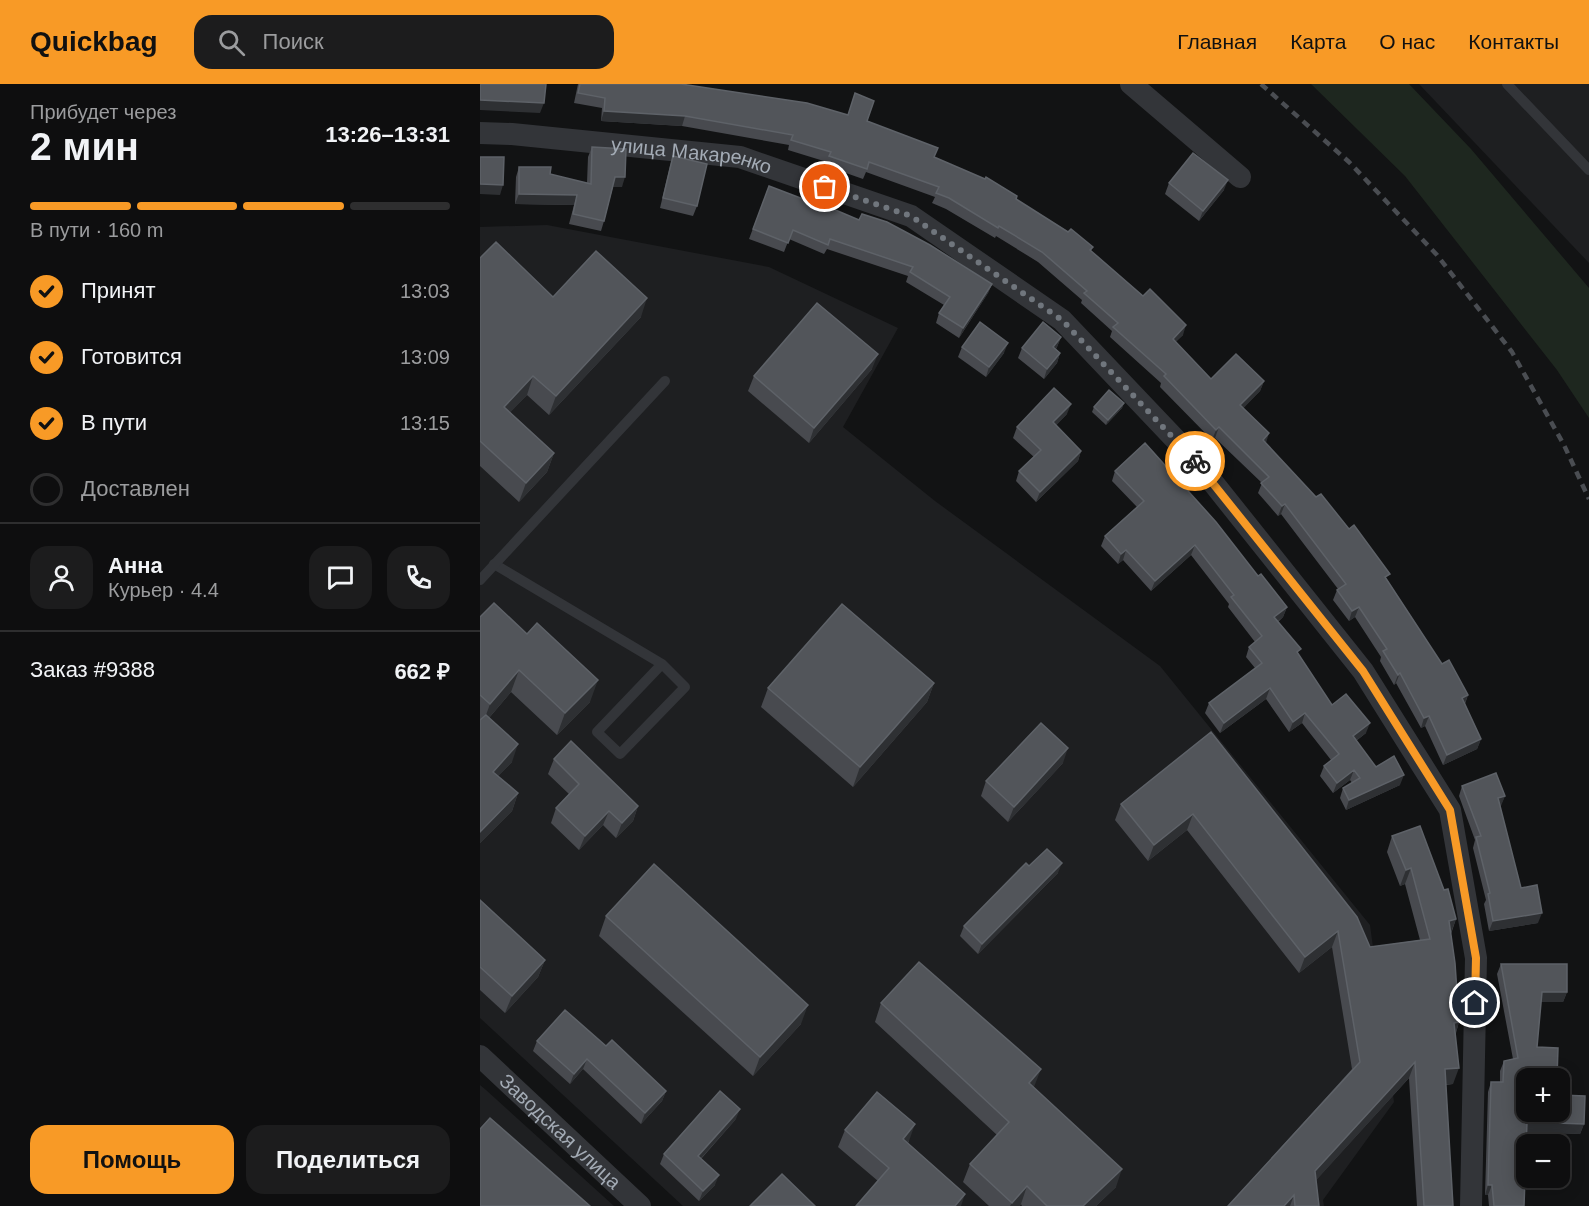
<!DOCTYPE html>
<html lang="ru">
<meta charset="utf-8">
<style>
body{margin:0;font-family:Arial,sans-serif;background:#1c1c1d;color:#f1f3f6;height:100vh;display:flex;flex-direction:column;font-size:22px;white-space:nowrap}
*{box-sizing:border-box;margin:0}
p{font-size:20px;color:#9b9c9e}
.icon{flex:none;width:33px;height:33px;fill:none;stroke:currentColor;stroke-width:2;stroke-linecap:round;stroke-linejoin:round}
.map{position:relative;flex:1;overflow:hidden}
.side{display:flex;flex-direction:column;background:#0e0e0f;width:480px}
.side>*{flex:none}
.tools{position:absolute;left:1036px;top:984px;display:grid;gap:12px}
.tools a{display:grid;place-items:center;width:54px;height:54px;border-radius:12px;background:#0e0e0f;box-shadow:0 3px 15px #0003,0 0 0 2px #2e2e2f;font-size:30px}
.pin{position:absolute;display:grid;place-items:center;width:51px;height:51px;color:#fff;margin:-26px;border:3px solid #fff;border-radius:50%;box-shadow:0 2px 6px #0007}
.courier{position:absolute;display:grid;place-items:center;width:60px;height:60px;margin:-30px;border:4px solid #f89a26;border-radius:50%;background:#fff;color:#222;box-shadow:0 2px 8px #0007}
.overview em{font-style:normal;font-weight:800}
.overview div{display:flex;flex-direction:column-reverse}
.overview{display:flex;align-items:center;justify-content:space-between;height:102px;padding:0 30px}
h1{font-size:39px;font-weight:800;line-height:45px}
.bar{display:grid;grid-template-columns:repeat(4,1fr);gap:9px 6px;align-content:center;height:72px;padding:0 30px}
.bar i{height:8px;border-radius:4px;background:#2e2e2f}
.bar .selected{background:#f89a26}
.bar p{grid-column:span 4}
.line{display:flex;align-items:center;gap:15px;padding:0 30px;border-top:2px solid #2e2e2f}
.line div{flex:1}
.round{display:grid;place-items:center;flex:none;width:63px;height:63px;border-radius:18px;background:#1c1c1d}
ol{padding:0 30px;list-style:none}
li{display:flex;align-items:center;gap:18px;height:66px}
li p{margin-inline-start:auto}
li .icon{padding:6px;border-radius:50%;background:#f89a26;color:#111;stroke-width:4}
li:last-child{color:#9b9c9e}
li i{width:33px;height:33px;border:3px solid #2e2e2f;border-radius:50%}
.button{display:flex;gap:12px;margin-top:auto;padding:12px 30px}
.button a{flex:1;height:69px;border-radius:18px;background:#f89a26;color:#111;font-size:24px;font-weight:800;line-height:69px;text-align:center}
.button a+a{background:#1c1c1d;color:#f1f3f6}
header{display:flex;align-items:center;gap:36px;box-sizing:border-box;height:84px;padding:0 30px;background:#f89a26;color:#111}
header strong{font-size:28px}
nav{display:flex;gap:33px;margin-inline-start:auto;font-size:21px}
.search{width:420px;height:54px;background:#1c1c1d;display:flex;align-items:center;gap:15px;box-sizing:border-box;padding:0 21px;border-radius:18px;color:#9b9c9e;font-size:22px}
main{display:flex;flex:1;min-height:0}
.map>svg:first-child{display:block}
.built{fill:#1e1f21}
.green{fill:#1e271f}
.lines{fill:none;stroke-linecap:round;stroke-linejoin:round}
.service{stroke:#333539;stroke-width:10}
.minor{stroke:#333539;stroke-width:22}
.rail{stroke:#4a4d52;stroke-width:4.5;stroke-dasharray:8 6;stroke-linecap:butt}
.wall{fill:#484a4f}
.shaded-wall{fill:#2e3033}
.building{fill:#52555a;stroke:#5e6268;stroke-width:1.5}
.done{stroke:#70767d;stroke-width:6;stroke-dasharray:0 10.8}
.route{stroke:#f89a26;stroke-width:8}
.labels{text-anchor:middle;stroke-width:5;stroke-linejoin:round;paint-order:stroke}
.street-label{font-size:20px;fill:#a3abb5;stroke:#0d0e0f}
</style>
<header>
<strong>Quickbag</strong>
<div class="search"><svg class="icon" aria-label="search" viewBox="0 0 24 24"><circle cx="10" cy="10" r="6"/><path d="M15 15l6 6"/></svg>Поиск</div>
<nav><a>Главная</a><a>Карта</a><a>О нас</a><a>Контакты</a></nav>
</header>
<main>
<section class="side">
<div class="overview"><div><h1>2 мин</h1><p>Прибудет через</p></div><em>13:26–13:31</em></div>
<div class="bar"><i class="selected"></i><i class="selected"></i><i class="selected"></i><i></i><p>В пути · 160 m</p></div>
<ol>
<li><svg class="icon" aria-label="check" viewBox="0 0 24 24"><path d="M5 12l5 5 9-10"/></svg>Принят<p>13:03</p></li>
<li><svg class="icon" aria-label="check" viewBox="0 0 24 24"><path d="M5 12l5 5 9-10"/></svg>Готовится<p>13:09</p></li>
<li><svg class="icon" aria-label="check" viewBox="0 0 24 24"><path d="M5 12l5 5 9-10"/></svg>В пути<p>13:15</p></li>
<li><i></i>Доставлен</li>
</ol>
<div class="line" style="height:108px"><a class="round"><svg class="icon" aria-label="person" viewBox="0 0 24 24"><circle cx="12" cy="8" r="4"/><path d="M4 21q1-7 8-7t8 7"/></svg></a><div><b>Анна</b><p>Курьер · 4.4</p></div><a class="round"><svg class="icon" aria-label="chat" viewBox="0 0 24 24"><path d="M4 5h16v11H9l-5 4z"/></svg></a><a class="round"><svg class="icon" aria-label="phone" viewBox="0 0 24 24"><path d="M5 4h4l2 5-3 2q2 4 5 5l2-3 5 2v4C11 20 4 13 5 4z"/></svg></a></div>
<div class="line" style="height:78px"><div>Заказ #9388</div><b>662 ₽</b></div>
<div class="button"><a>Помощь</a><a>Поделиться</a></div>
</section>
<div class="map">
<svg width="1109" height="1122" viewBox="0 0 1109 1122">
<rect width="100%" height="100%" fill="#121314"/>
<!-- built -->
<g class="built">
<polygon points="939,0 1109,0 1109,179"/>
<polygon points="67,141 289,183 418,244 363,343 455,417 680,582 890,841 914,1018 843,1116 844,1122 203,1122 0,934 0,143"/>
<polygon points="0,1001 6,1006 134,1122 0,1122"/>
</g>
<!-- green -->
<polygon class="green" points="831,0 929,0 991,65 1109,204 1109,334 1077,286 925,92"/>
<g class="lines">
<!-- service -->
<g class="service">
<polyline points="1027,0 1109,86"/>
<polyline points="14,480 182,580 205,603 140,670 117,648 182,580"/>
<polyline points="0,496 185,297"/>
</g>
<!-- minor -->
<g class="minor">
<polyline points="651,0 760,93"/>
<path id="s1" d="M0,49L32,50L260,73L431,132L582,236L715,376L883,587L970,726L996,874L991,1122"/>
<path id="s2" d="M0,972L160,1122"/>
</g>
<!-- rail -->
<polyline class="rail" points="781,0 869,78 957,171 1032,268 1084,361 1109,415"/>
</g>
<!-- wall -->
<g class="wall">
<polygon points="98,0 201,0 387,37 454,73 536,115 613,163 611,167 703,251 695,258 731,295 784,297 780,307 763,324 786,359 908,497 962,580 988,611 985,620 1001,655 997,665 963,681 945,642 941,644 916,599 914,601 900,577 901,573 875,533 869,537 853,516 857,506 858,505 801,430 798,432 778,409 782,399 735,354 732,356 680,303 681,299 630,253 632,247 601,219 602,216 558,178 516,152 515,154 466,125 452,119 455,113 386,88 383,95 346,82 347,78 308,66 309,61 202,42 121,37 122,24 94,19"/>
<polygon points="112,63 142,103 133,103 124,137 121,147 89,140 94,121 35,120 36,93 39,83 107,99 108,73"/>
<polygon points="193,72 217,122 213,132 180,124 190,82"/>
<polygon points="689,99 744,106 719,137 685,110"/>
<polygon points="289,102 512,200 508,209 479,254 456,239 459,229 464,221 426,198 428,192 347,165 344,170 309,155 304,168 269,155"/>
<polygon points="0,174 73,213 161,233 69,331 47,311 30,328 74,369 67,388 39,418 0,382"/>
<polygon points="581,253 577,263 576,265 580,269 577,279 564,295 538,274 542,264"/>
<polygon points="482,263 524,269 506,293 478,273"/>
<polygon points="392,285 329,359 268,307 274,292"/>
<polygon points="644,319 642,324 626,341 612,328 614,323"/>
<polygon points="587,330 576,341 601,367 598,377 556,418 536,397 539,387 554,373 533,354 537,343"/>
<polygon points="635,387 778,492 807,523 803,533 798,538 819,571 852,621 886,649 876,657 896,683 920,701 866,726 860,714 863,704 872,699 870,696 853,709 840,692 844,682 851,676 822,639 809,648 786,615 740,649 725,629 729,619 775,584 766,573 769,563 775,558 748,523 749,520 711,471 671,507 643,476 638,480 621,462 625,452 657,423 632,397"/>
<polygon points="0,533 110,618 77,651 31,608 9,634 32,678 18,692 38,709 32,727 0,759"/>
<polygon points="454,599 447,618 373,703 281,623 288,604"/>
<polygon points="731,648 890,863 940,856 925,800 920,802 907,768 912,752 964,806 976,835 971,850 979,938 976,949 973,1000 966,1001 973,1122 937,1122 929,994 836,1096 839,1122 748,1122 872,985 852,863 819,889 707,746 668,777 635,736 641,720"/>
<polygon points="74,675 158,722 153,737 136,754 123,741 99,766 71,739 76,724 89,710 68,690"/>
<polygon points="583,679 528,738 501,712 506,697"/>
<polygon points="982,702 1025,712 1020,722 1041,804 1058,839 1009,847 1004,820 1006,816 993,764 995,756 979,712"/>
<polygon points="549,782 578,789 498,870 480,852 484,842"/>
<polygon points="0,816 65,876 58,893 25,929 0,906"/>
<polygon points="126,832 321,940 273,992 119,852"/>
<polygon points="1021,880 1087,908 1083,918 1061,918 1047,994 1104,1040 1100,1050 1047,1048 1044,1122 1009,1122 1008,1111 1005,1111 1008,1008 1011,998 1020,998 1020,987 1024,977 1033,975 1017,890"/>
<polygon points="401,919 554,1004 636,1103 616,1122 542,1122 541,1120 539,1122 509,1122 483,1098 490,1080 517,1051 395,938"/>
<polygon points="57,957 126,962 186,1007 182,1017 161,1040 103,985 90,1000 53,967"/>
<polygon points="256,1035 221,1075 235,1101 219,1117 180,1080 184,1070"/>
<polygon points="365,1046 429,1057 428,1059 485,1110 398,1097 358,1063"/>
</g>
<!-- shaded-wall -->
<g class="shaded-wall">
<polygon points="0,16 64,19 60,29 0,26"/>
<polygon points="124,27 205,32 202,42 121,37"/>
<polygon points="135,93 145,93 142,103 132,103"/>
<polygon points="748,96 744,106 719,137 723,127"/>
<polygon points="0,100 23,101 20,111 0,110"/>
<polygon points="39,110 97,111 94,121 35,120"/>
<polygon points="512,200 508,209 479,254 483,244"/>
<polygon points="167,214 161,233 69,331 76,312"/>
<polygon points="706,241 703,251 689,265 693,255"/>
<polygon points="581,253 577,263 569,273 573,263"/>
<polygon points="528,259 524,269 506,293 509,283"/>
<polygon points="580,269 577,279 564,295 567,285"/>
<polygon points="398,270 392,285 329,359 334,344"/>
<polygon points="53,292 47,311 17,342 24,323"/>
<polygon points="784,297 780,307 757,331 760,321"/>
<polygon points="644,319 642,324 626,341 628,336"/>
<polygon points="591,320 587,330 570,348 573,338"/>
<polygon points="739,343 735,354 732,356 736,346"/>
<polygon points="789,349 786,359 783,356"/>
<polygon points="601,367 598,377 556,418 560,408"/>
<polygon points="74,369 67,388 39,418 46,399"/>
<polygon points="805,420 801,430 798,432 802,422"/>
<polygon points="715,461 711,471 671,507 675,497"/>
<polygon points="646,466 643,476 638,480 641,470"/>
<polygon points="807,523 803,533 790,543 794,533"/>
<polygon points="879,523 875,533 869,537 872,527"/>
<polygon points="39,586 31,608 2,642 10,620"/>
<polygon points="920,589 916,599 914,601 918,591"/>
<polygon points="118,596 110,618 77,651 85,629"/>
<polygon points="454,599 447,618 373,703 380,683"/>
<polygon points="790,604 786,615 740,649 744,639"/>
<polygon points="988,611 984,621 982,614"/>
<polygon points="825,629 822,639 809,648 813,638"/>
<polygon points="949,632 945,642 941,644 944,634"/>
<polygon points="890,639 886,649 869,662 873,652"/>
<polygon points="1001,655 997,665 963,681 967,671"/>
<polygon points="38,660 32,678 6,705 13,688"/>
<polygon points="588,664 583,679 528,738 534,723"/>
<polygon points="874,686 870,696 853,709 857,699"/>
<polygon points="924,691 920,701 866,726 869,716"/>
<polygon points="38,709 32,727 0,759 0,748"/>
<polygon points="1025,712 1021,722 1015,724 1018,714"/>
<polygon points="158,722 153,737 136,754 142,739"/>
<polygon points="129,727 123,741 99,766 105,752"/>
<polygon points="713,730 707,746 668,777 674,761"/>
<polygon points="582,779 578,789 498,870 502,860"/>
<polygon points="931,784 925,800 920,802 926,786"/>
<polygon points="1062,829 1058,839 1009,847 1013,837"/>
<polygon points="976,835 970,851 969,837"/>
<polygon points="858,847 852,863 819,889 825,873"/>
<polygon points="65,876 58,893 25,929 32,912"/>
<polygon points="1062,908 1087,908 1083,918 1058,918"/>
<polygon points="328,921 321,940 273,992 280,973"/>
<polygon points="979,938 974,954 974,939"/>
<polygon points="107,975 103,985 90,1000 94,990"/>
<polygon points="935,978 929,994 830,1103 835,1087"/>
<polygon points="979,984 973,1000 959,1001 965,985"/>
<polygon points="561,985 554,1003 542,1017 549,999"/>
<polygon points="186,1007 182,1017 161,1040 165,1029"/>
<polygon points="260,1025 256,1035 214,1082 218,1072"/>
<polygon points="1047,1038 1104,1040 1100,1050 1044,1048"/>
<polygon points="435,1040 429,1057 417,1072 423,1055"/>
<polygon points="642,1085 636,1103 616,1122 603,1122"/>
<polygon points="239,1091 235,1101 219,1117 223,1107"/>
<polygon points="1008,1101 1012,1101 1008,1111 1005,1111"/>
<polygon points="547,1102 541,1120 539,1122 530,1122 532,1119"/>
<polygon points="485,1110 481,1122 475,1122"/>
<polygon points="814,1111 810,1122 804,1122"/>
</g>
<!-- building -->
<g class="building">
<polygon points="0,0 66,0 64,19 0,16"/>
<polygon points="100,0 201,0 327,19 368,31 375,9 394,17 387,37 458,64 454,73 505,95 506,93 537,112 536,115 588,148 591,145 613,163 610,166 663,212 670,205 706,241 693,255 731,295 756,270 784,297 760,321 789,349 783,356 836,413 841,410 869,445 874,441 910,490 905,493 962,580 969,576 988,611 982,614 1001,655 967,671 949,632 944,634 920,589 918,591 903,567 907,565 879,523 872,527 857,506 866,500 805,420 802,422 781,399 789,393 739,343 736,346 684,292 686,290 633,243 638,239 604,209 607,207 562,168 519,142 518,144 469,114 456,109 459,103 389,78 387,85 349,72 351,68 311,56 313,51 205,32 124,27 125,14 98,9"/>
<polygon points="112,63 146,65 145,93 135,93 124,137 93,130 97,111 39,110 39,83 71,83 70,90 111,100"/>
<polygon points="713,69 748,96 723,127 689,99"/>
<polygon points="193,72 227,80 217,122 183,114"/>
<polygon points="0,73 24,73 23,101 0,100"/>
<polygon points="289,102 331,118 332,116 379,136 382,130 407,138 450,161 512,200 483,244 459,229 470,213 430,188 433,183 350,155 348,161 313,146 308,159 273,145"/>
<polygon points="16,158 73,213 116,167 167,214 76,312 53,292 24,323 74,369 46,399 0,357 0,174"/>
<polygon points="337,219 398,270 334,344 274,292"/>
<polygon points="500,238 528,259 509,283 482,263"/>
<polygon points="563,238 581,253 573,263 580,269 567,285 542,264"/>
<polygon points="574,304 591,320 573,338 601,367 560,408 539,387 561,366 537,343"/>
<polygon points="629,306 644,319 628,336 614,323"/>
<polygon points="665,359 736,438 778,492 781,490 807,523 794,533 821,565 817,568 852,621 866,610 890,639 873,652 896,683 914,672 924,691 869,716 863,704 880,694 874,686 857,699 844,682 859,670 825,629 813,638 790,604 744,639 729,619 782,579 769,563 782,552 751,513 754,511 715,461 675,497 646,466 641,470 625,452 664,417 635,387"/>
<polygon points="14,519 47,550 57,539 118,596 85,629 39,586 10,620 0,611 0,533"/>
<polygon points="362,520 454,599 380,683 288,604"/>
<polygon points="6,631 38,660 13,688 38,709 0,748 0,636"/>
<polygon points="561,639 588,664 534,723 506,697"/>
<polygon points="731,648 877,833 890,863 950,855 931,784 926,786 912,752 940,742 964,806 968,805 976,835 969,837 975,879 979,938 974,939 979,984 965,985 973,1122 944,1122 935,978 835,1087 839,1122 815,1122 814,1111 804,1122 748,1122 880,978 858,847 825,873 713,730 674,761 641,720"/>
<polygon points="91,657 158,722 142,739 129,727 105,752 76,724 99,700 74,675"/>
<polygon points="1016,689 1025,712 1018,714 1041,804 1057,801 1062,829 1013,837 1008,810 1010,809 996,753 1001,752 982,702"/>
<polygon points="567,765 582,779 502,860 484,842 546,779 549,782"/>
<polygon points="174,780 328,921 280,973 126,832"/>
<polygon points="0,816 65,876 32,912 0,883"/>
<polygon points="439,878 561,985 549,999 642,1085 603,1122 567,1122 547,1102 532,1119 490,1080 529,1038 401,919"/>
<polygon points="1021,880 1087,880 1087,908 1062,908 1057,963 1078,964 1077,994 1047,994 1047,1028 1080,1028 1080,1011 1105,1012 1104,1040 1047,1038 1044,1122 1014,1122 1012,1101 1008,1101 1011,998 1023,998 1024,977 1038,974"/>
<polygon points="85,926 126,962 132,956 186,1007 165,1029 107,975 94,990 57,957"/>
<polygon points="240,1007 260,1025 218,1072 239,1091 223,1107 184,1070"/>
<polygon points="397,1008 435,1040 423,1055 485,1110 475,1122 376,1122 409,1084 365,1046"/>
<polygon points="10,1034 110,1122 0,1122 0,1045"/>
<polygon points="302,1090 335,1122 270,1122"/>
</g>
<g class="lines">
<!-- done -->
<polyline class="done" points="345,103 431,132 582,236 715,377"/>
<!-- route -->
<polyline class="route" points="715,377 883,587 970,726 996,874 995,919"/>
</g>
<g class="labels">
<!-- street labels -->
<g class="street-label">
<text dy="7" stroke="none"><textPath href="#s1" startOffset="213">улица Макаренко</textPath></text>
<text dy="7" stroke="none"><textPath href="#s2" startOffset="110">Заводская улица</textPath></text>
</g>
</g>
</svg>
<div class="tools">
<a>+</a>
<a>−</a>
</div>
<div class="pin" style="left:345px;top:103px;background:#ea580c"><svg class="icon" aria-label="bag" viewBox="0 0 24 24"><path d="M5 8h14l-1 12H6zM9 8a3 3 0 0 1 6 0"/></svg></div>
<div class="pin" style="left:995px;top:919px;background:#1f2937"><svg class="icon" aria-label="home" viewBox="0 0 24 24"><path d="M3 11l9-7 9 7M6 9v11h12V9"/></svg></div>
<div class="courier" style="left:715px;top:377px"><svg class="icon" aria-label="bike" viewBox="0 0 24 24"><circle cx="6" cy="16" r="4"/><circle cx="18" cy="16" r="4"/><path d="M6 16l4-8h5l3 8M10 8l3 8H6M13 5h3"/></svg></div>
</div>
</main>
